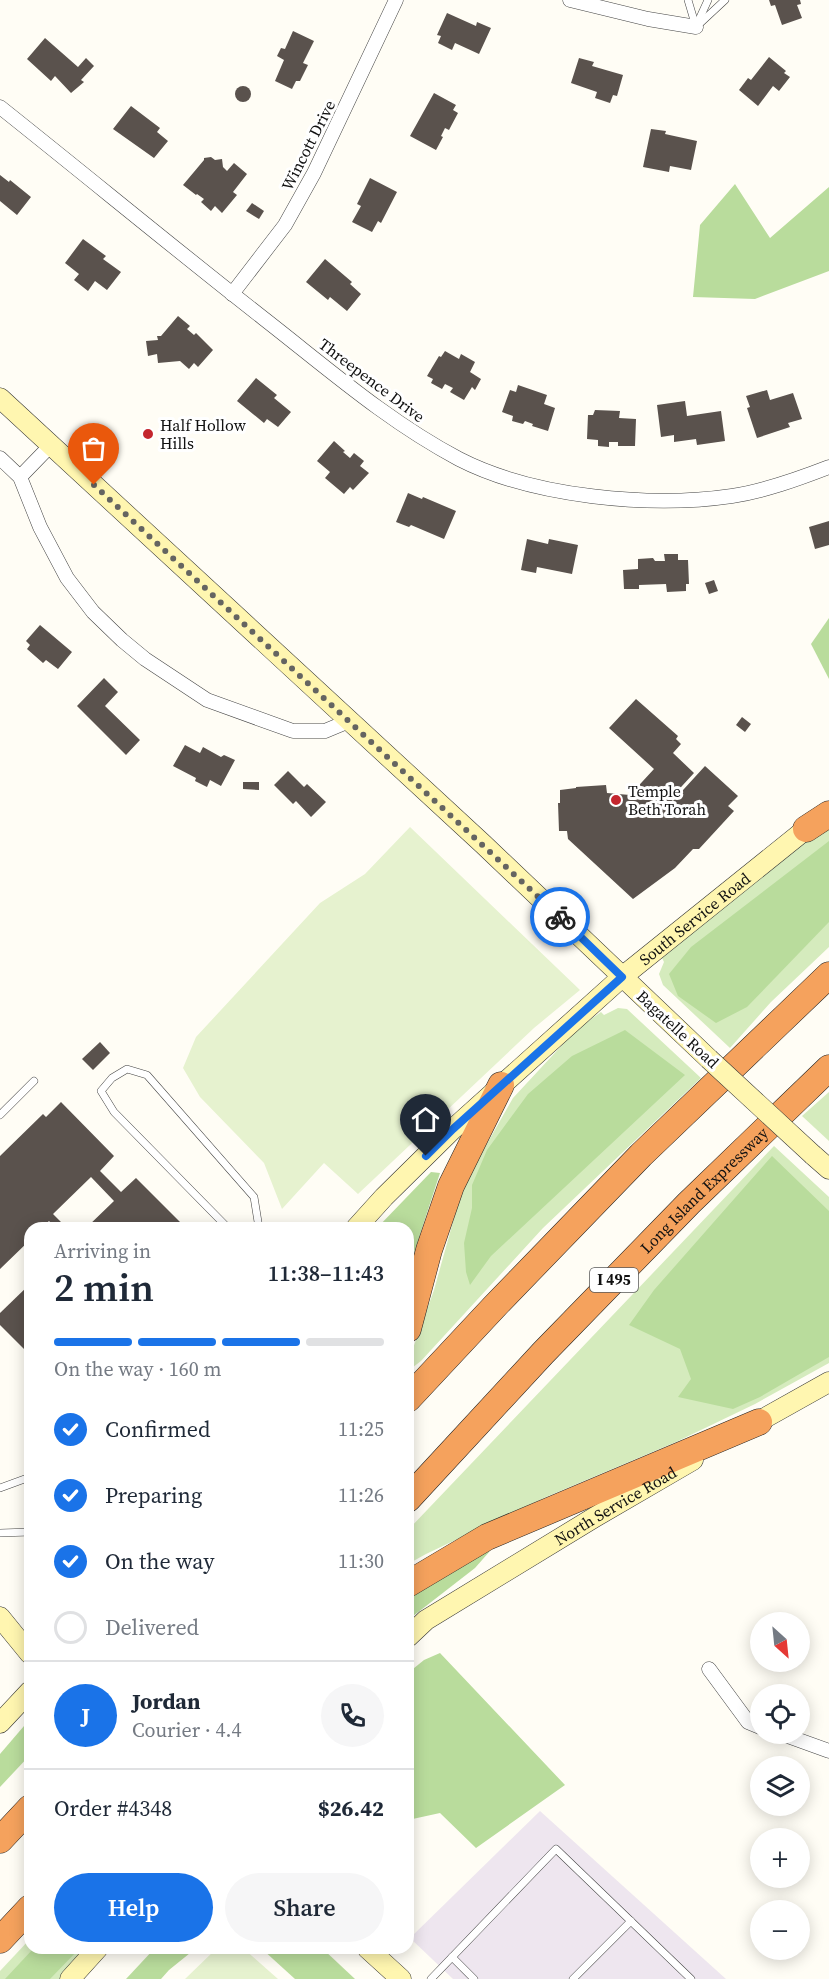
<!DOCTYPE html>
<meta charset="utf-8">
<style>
body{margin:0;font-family:"Source Serif 4",serif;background:#f6f6f7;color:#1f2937;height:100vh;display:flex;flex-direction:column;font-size:22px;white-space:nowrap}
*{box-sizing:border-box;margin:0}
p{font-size:20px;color:#747a83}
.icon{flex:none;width:33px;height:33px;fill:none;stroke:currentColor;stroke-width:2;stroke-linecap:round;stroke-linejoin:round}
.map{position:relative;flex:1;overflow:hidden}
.panel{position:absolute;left:24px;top:1222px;width:390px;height:732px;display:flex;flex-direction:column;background:#fff;border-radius:18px;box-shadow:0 3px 15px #0003}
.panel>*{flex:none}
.needle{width:39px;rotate:153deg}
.controls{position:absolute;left:750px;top:1612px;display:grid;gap:12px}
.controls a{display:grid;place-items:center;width:60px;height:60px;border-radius:50%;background:#fff;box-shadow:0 3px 15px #0003;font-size:30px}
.pin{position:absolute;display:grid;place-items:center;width:51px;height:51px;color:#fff;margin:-62px -26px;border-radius:50% 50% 50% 0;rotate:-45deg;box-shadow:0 0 6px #0007}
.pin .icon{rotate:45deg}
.courier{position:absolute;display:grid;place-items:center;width:60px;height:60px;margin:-30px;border:4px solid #1a73e8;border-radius:50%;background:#fff;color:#222;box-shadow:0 2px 8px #0007}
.summary em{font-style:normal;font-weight:600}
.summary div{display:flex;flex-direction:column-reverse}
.summary{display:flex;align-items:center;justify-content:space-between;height:102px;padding:0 30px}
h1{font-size:39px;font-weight:600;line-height:45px}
.bar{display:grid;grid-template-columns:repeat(4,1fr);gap:9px 6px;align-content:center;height:72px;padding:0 30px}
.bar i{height:8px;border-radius:4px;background:#e0e1e3}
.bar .selected{background:#1a73e8}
.bar p{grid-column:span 4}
.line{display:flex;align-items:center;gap:15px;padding:0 30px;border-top:2px solid #e0e1e3}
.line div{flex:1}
.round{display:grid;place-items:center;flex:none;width:63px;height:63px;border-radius:32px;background:#f6f6f7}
ol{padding:0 30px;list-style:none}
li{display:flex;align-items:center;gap:18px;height:66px}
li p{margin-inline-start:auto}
li .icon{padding:6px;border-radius:50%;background:#1a73e8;color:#fff;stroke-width:4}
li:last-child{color:#747a83}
li i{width:33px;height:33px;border:3px solid #e0e1e3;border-radius:50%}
.action{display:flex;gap:12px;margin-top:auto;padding:12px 30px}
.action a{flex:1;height:69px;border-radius:36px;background:#1a73e8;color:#fff;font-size:24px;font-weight:600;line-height:69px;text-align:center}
.action a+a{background:#f6f6f7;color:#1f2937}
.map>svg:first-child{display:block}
.industrial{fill:#eee6ef}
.green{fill:#d5ebbd}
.forest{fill:#b9dc9c}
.pitch{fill:#e6f2cf}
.building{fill:#5a524d}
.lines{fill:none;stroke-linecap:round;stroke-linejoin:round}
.lane-casing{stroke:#444;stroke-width:8}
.street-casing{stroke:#444;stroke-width:15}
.secondary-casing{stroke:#333;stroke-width:21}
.highway-casing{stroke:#222;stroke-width:27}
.lane{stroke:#fff;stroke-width:7}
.street{stroke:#fff;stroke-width:14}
.secondary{stroke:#fff6b0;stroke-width:20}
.highway{stroke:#f5a25d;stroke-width:26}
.secondary-bridge-casing{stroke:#333;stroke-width:21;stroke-linecap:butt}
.secondary-bridge{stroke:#fff6b0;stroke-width:20}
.done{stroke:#646461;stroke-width:6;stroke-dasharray:0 10.8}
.route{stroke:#1a73e8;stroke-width:8}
.poi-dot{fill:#c4262e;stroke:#fff;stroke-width:2}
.labels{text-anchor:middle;stroke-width:6;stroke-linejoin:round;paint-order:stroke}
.shield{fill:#fff;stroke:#585858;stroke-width:1.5}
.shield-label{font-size:15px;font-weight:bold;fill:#111}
.street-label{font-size:16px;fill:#111;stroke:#fff}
.poi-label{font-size:16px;fill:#111;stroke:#fff;text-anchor:start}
</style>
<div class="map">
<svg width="829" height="1979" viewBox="0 0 829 1979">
<rect width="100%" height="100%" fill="#fffdf5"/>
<!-- industrial -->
<polygon class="industrial" points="540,1811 726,1979 453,1979 410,1938"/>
<!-- green -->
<g class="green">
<polygon points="829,826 829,947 771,1002 730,1048 663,985 659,974 664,962 662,958 773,866"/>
<polygon points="618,1008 627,1009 701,1078 543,1228 421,1361 408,1371 408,1362 434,1290 463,1186 513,1098 577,1029 601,1012 604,1015"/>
<polygon points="829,1092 829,1141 802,1116"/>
<polygon points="774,1146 829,1197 829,1363 755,1404 676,1442 546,1497 426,1554 408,1564 408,1530"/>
<polygon points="30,1939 30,1948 90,1949 61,1979 0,1979 0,1971"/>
</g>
<!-- forest -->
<g class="forest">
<polygon points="735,184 770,238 829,187 829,271 755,299 693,297 700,225"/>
<polygon points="829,618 829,679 811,644"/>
<polygon points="829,841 829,922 747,1007 716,1023 678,996 669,974 691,947"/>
<polygon points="625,1030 685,1075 491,1256 470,1285 466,1272 464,1243 472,1208 472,1185 487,1150 528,1094 572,1056"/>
<polygon points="772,1156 829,1211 829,1357 760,1397 733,1409 678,1397 691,1379 680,1349 629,1325 654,1290"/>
<polygon points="431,1172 440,1173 408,1271 408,1228 377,1228"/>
<polygon points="490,1551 475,1568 408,1620 408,1589 469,1557"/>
<polygon points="440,1653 565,1785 476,1848 440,1813 408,1820 408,1673 424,1660"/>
<polygon points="30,1719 30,1755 0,1787 0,1754"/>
<polygon points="33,1949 33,1948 79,1949 50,1979 5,1979"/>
<polygon points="154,1949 195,1949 169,1970 161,1979 126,1979"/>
<polygon points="262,1949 323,1949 355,1979 295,1979"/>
</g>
<!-- pitch -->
<g class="pitch">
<polygon points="410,827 580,990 534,1028 358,1194 324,1163 282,1209 264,1163 200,1097 183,1068 196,1037 320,903 365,874"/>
<polygon points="216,1949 244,1949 278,1979 185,1979"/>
</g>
<!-- building -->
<g class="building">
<polygon points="769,0 800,0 801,4 797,5 802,18 782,25 775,5 771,6"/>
<polygon points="447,13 476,26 477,22 491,28 479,54 455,43 452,50 438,43 441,36 437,35"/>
<polygon points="293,31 314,41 303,63 308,65 300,81 296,81 292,89 275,81 284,60 277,56 281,48 285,49"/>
<polygon points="45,38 78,67 86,58 94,66 81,80 84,82 71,93 55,76 51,81 27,59"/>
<polygon points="769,57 786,71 784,73 790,77 779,91 773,86 758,106 739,90 748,78 751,80"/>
<polygon points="579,58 594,62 592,66 623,75 617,96 613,95 610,103 595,98 597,92 571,83"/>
<circle cx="243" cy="94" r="8"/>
<polygon points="434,93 456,105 453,110 458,113 449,130 445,128 441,136 443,137 436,150 410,136"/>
<polygon points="131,106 160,128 157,132 168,141 154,158 113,129"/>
<polygon points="651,129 666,131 665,134 697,141 691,170 670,166 669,172 643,167"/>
<polygon points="211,157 215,160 222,159 223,167 227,171 234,163 247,174 233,192 237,195 222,213 215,206 211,211 201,202 204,199 197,194 196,195 183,185 204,160 204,158"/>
<polygon points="0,175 9,182 10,180 31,197 17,215 0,201"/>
<polygon points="370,178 397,192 381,223 378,221 372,232 352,222 361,206 357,204"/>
<polygon points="252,203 264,211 259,219 246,211"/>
<polygon points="83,239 106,256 103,259 121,272 107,290 95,281 88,291 74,280 79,274 65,263"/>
<polygon points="325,259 352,282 350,284 361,294 347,311 330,297 328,300 306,282"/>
<polygon points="178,316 190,326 187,329 194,335 196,333 213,350 198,367 194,363 189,369 180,361 158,363 157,354 148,356 146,341 158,340 157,336 161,336"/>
<polygon points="445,351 459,359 461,354 475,362 470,372 481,379 475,390 472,387 464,400 450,392 453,388 445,384 442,389 431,383 433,379 427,376 439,356 441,357"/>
<polygon points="256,378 277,395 274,398 291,412 278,427 267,419 264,423 237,401"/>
<polygon points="518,385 547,395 544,404 555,408 548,431 532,426 533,424 525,421 523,424 512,421 513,416 502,412 510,390 516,392"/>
<polygon points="767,390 770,400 793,393 802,419 788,423 790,427 757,438 747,408 750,407 746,396"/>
<polygon points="685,401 687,416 721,411 725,441 697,445 696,439 674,442 674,435 661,437 657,405"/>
<polygon points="595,410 620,411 619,418 636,419 635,446 618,446 618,442 609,442 609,447 598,446 598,440 587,439 588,415 593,415"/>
<polygon points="334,441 345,451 343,452 350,458 354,453 364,461 360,466 369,473 353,490 350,487 344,494 325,478 330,472 317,461"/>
<polygon points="408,493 422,499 423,497 456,511 444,539 411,525 409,527 396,522"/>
<polygon points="829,521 829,545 815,549 809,527"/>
<polygon points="527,539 548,544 549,539 578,545 572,574 537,567 536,573 521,570"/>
<polygon points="664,554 678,554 678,560 688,560 689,584 686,584 686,591 667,592 666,584 639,585 639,589 624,589 623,570 638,569 638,559 653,558 655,561 665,561"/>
<polygon points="714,580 718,591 709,594 705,583"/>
<polygon points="40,625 72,652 58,669 46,660 43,663 27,649 30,645 26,641"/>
<polygon points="104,678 118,692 105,706 140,740 126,755 77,706"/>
<polygon points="636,699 678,736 676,739 681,744 673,753 694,773 670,799 673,801 705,766 738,796 728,806 734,811 699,849 693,849 675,868 633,899 568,839 567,831 559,831 558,803 560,803 560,790 576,788 576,787 606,785 607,793 630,795 654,769 609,728"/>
<polygon points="742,717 751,724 745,732 736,725"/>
<polygon points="185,745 200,753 203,747 221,757 224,755 235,760 221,786 210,780 207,787 195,781 196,778 173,766"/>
<polygon points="288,771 304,787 307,784 326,802 311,817 296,801 293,804 274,785"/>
<polygon points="243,782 259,782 259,790 243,789"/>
<polygon points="100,1042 110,1053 93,1070 82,1059"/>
<polygon points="61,1102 114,1156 100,1171 121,1192 136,1178 186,1228 140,1228 135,1223 130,1228 86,1228 114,1201 91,1177 53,1214 67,1228 56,1228 49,1221 41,1228 30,1228 30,1240 0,1269 0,1156 43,1114 46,1117"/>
<polygon points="30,1284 30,1355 0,1325 0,1313"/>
</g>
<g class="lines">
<defs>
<g id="lane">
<polyline points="688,0 696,27"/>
<polyline points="697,24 708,0"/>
<polyline points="696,27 725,0"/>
<polyline points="0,1115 34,1081"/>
<polyline points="228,1228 114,1112 101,1091 112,1078 127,1069 147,1075 254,1197 259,1228"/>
<polyline points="0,1488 30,1477"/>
<polyline points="0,1533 30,1532"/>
<polyline points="452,1957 474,1979"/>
<polyline points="431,1979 556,1849 691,1979"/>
<polyline points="573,1979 631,1921"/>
</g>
<g id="street">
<polyline points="570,0 648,19 696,27"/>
<path d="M0,107C88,177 175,249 263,318C326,367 387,421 459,459C533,497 650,508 732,496C765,491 798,479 829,467"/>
<polyline points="232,294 285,225 314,173 396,0"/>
<polyline points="0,458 20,477 40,527 67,578 93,612 122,640 145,659 207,700 293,731 325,731 349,721"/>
<polyline points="20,477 51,445"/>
<polyline points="709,1669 748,1722 760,1727"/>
<polyline points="782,1734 829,1751"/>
</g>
<g id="secondary">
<polyline points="0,398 483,844 709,1059"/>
<polyline points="813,1155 829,1169"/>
<path id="s1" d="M356,1228L384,1197L453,1129L622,977L816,821"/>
<polyline points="747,1428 829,1382"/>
<polyline points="0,1617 30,1654"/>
<path id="s2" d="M408,1637L426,1620L595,1517L693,1460"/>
<polyline points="0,1723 30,1691"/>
<polyline points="367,1948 401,1979"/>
<polyline points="70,1979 98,1948"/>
</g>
<g id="highway">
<polyline points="806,829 829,814"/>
<polyline points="408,1329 429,1250 451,1186 501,1085"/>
<polyline points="408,1399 494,1307 641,1155 829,975"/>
<path id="s3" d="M408,1499L543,1353L689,1203L829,1068"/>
<polyline points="408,1584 487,1537 759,1422"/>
<polyline points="0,1840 30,1808"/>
<polyline points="0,1940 30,1908"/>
</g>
</defs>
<!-- lane casing -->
<use href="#lane" class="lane-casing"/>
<!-- street casing -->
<use href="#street" class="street-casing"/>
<!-- secondary casing -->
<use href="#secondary" class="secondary-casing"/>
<!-- highway casing -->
<use href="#highway" class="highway-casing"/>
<!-- lane -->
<use href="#lane" class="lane"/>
<!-- street -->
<use href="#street" class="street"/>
<!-- secondary -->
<use href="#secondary" class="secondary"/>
<!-- highway -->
<use href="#highway" class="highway"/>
<defs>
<polyline id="secondary-bridge" points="709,1059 813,1155"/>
</defs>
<!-- secondary-bridge casing -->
<use href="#secondary-bridge" class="secondary-bridge-casing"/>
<!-- secondary-bridge -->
<use href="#secondary-bridge" class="secondary-bridge"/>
</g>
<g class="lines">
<!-- done -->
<polyline class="done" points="94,485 560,917"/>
<!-- route -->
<polyline class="route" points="426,1156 453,1129 622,977 560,917"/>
</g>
<!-- markers -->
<g class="poi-dot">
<circle cx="148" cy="434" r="6"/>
<circle cx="616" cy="800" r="6"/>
</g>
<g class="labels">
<!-- shield labels -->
<rect class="shield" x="590" y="1268" width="48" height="24" rx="4.5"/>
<g class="shield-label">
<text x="614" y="1285">I 495</text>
</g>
<!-- street labels -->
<g class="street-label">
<text transform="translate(308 145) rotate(-63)" y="6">Wincott Drive</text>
<text transform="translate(372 380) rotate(37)" y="6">Threepence Drive</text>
<text dy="6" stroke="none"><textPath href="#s1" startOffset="459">South Service Road</textPath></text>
<text transform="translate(678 1029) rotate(43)" y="6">Bagatelle Road</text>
<text dy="6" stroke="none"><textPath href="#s3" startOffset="428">Long Island Expressway</textPath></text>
<text dy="6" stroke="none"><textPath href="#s2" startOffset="246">North Service Road</textPath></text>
</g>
<!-- poi labels -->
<g class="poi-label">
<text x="160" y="431">Half Hollow<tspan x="160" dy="18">Hills</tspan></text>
<text x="628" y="797">Temple<tspan x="628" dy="18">Beth Torah</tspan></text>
</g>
</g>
</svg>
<div class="controls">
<a><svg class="needle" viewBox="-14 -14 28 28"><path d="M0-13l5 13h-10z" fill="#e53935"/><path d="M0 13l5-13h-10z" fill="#747a83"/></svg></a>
<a><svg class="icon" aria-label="locate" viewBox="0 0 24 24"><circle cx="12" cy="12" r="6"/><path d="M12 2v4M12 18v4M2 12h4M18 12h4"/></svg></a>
<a><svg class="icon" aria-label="layers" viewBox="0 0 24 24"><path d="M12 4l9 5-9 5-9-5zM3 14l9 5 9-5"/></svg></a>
<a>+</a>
<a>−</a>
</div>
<div class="pin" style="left:94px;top:485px;background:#ea580c"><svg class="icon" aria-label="bag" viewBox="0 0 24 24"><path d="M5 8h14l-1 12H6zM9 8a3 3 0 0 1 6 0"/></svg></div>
<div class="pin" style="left:426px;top:1156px;background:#1f2937"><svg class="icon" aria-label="home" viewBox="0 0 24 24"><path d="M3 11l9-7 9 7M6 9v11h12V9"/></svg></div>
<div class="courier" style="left:560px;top:917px"><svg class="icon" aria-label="bike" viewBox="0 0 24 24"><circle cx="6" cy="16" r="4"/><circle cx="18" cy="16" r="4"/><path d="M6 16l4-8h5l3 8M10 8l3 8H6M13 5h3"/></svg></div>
<section class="panel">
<div class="summary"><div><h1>2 min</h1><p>Arriving in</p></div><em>11:38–11:43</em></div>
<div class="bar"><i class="selected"></i><i class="selected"></i><i class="selected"></i><i></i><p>On the way · 160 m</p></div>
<ol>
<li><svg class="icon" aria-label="check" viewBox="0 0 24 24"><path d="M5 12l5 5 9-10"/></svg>Confirmed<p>11:25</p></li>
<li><svg class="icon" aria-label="check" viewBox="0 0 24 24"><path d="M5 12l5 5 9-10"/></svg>Preparing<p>11:26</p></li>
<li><svg class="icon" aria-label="check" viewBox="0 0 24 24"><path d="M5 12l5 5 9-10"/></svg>On the way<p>11:30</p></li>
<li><i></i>Delivered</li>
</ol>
<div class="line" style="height:108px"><b class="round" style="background:#1a73e8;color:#fff">J</b><div><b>Jordan</b><p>Courier · 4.4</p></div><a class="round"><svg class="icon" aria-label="phone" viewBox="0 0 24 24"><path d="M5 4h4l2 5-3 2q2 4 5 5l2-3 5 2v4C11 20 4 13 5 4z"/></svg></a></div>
<div class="line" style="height:78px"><div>Order #4348</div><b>$26.42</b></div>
<div class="action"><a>Help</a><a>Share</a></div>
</section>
</div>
